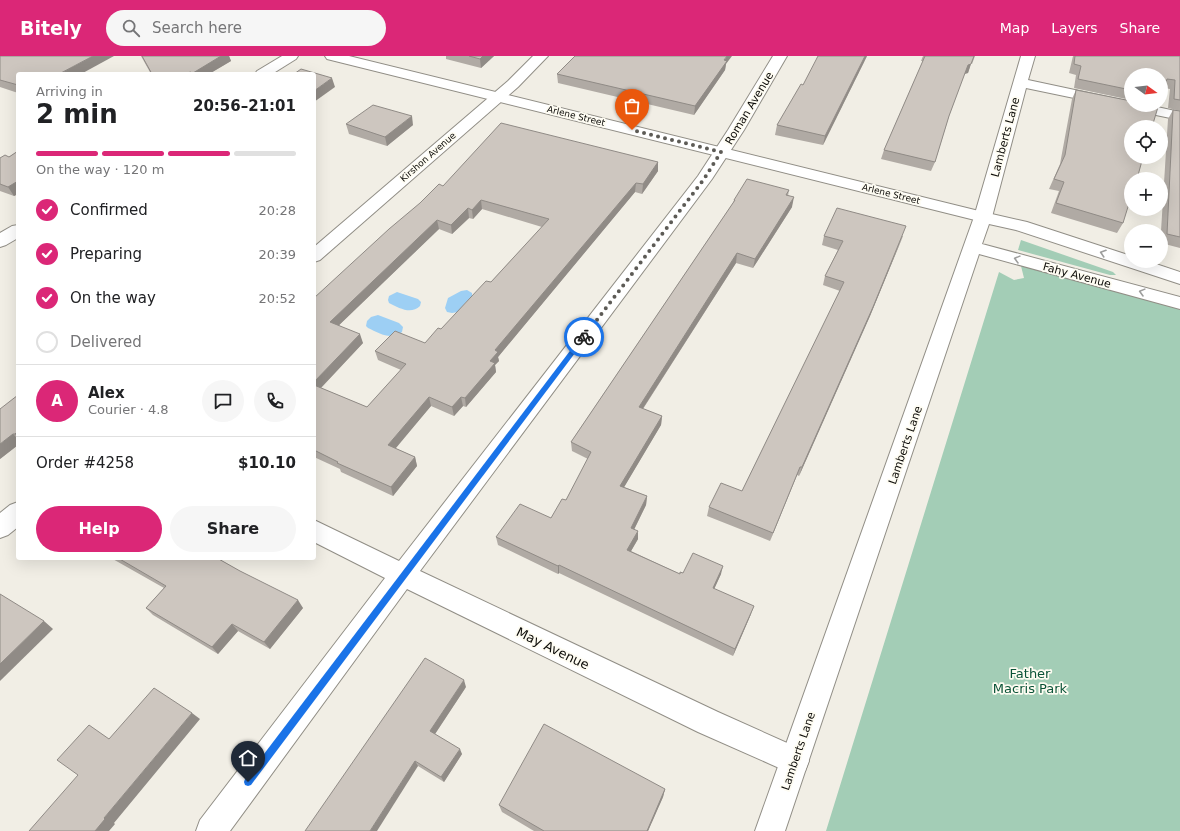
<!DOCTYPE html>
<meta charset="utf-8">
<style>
body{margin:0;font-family:"DejaVu Sans",sans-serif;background:#f6f6f6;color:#202124;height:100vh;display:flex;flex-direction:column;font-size:15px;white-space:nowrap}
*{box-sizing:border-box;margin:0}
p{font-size:13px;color:#757577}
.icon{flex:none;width:22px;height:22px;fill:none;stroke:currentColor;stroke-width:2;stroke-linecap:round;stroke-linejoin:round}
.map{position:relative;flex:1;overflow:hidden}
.drawer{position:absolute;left:16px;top:16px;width:300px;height:488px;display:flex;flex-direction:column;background:#fff;border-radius:4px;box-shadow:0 4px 16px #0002}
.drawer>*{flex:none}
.needle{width:26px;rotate:105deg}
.fabs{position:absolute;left:1124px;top:12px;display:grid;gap:8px}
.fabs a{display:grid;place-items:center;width:44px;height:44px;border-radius:50%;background:#fff;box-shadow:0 4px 16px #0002;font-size:20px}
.pin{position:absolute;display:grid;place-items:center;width:34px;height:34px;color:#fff;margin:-41px -17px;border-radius:50% 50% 50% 0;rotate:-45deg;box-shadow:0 0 4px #0007}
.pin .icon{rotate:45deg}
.courier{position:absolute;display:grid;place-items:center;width:40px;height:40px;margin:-20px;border:3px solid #1a73e8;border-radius:50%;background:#fff;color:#222;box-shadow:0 1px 5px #0007}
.overview em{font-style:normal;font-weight:700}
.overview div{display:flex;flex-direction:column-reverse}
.overview{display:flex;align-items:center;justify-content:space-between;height:68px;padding:0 20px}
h1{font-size:26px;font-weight:700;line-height:30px}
.bar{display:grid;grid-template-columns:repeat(4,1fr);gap:6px 4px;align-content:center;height:48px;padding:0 20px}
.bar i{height:5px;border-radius:3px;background:#e0e0e0}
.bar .active{background:#db2777}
.bar p{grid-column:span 4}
.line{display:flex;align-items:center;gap:10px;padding:0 20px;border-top:1px solid #e0e0e0}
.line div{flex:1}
.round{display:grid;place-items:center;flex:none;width:42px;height:42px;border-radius:21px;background:#f6f6f6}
ol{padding:0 20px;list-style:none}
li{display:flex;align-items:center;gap:12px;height:44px}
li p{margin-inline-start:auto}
li .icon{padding:4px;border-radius:50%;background:#db2777;color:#fff;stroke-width:4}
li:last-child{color:#757577}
li i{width:22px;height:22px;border:2px solid #e0e0e0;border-radius:50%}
.action{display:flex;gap:8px;margin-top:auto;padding:8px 20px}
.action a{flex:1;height:46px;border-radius:24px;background:#db2777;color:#fff;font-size:16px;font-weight:700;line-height:46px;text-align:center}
.action a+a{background:#f6f6f6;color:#202124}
header{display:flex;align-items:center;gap:24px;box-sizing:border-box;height:56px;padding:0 20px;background:#db2777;color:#fff}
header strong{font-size:19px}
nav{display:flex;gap:22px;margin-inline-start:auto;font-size:14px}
.search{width:280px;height:36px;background:#f6f6f6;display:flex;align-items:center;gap:10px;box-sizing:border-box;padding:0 14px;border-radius:22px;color:#757577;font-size:15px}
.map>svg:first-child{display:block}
.green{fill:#a3cdb6}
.water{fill:#9dcff4}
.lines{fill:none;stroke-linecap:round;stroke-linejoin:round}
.minor-casing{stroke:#918e86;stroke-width:2}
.tertiary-casing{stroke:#918e86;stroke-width:2}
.secondary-casing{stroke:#918e86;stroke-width:2}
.minor{fill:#fff;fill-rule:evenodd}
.tertiary{fill:#fff;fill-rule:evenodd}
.secondary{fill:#fff;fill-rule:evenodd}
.wall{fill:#b0aaa4;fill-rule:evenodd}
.shaded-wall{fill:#908b86}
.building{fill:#cdc6bf;stroke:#908b86}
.oneway{stroke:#9e9e9d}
.route{fill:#1a73e8}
.done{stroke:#5d5b56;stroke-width:4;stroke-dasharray:0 7.2}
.labels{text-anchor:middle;stroke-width:3.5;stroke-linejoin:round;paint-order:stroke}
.far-street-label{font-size:9px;fill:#0d0c09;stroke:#fefcf2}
.street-label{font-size:11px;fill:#0d0c09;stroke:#fefcf2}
.near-street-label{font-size:13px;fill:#0d0c09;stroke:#fefcf2}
.near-park-label{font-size:13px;fill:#0a5337;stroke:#fefcf2}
</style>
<header>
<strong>Bitely</strong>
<div class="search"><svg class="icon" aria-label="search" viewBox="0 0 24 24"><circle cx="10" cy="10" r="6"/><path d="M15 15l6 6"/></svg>Search here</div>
<nav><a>Map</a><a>Layers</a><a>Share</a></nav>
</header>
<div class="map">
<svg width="1180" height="775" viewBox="0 0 1180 775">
<rect width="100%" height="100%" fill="#f1eee5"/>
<!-- green -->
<g class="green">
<polygon points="1021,184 1113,216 1116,219 1110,219 1018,194"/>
<polygon points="1021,210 1180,253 1180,775 826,775 999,216 1014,224 1024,222"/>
</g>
<!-- water -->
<g class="water">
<polygon points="467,234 472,237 472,241 466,246 458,256 452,257 447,256 445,252 448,242 461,235"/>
<path d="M397,236L418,243L421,246L420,250C411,259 399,252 389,247L388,244L389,240Z"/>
<path d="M378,259L399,267L403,271L402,276C391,285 379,277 368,272L366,270L367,265L371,261Z"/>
</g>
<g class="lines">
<defs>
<g id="minor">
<polygon points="282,0 298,0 296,3 272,18 255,18 257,15"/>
<polygon points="533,0 548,0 518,31 320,204 314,206 314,191 508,25"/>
<polygon points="773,0 787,0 744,74 712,123 420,515 718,656 805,695 809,705 805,715 795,719 698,676 407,533 230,775 196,775 200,764 385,522 314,486 314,464 399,505 698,120 728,74"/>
<polygon points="1021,0 1035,0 1028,24 1131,46 1131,49 1148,49 1180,56 1180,64 1026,32 992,161 989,165 983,166 977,165 974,161"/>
<polygon points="18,169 18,182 6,189 0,191 0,177 12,170"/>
<polygon points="18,446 18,471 8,479 0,482 0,457 10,449"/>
</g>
<polygon id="tertiary" points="325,0 349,0 983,156 989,157 992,161 989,165 983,166 327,3"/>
<polygon id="secondary" points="983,156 1027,166 1131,200 1131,205 1147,205 1180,216 1180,228 1016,174 989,168 982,188 1180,241 1180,253 979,198 785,775 755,775 974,161 977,157"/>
</defs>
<!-- minor casing -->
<use href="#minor" class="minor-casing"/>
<!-- tertiary casing -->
<use href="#tertiary" class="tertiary-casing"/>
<!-- secondary casing -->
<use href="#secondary" class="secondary-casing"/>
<!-- minor -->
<use href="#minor" class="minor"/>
<!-- tertiary -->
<use href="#tertiary" class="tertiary"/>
<!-- secondary -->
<use href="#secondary" class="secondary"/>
</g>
<!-- wall -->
<g class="wall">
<polygon points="0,0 18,18 18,37 0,31"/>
<polygon points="141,0 229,0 231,5 209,18 151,18"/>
<polygon points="446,0 494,0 481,12 446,3"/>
<polygon points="867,0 823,89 775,79 777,69 803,29"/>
<polygon points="923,0 975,0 972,8 971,7 968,17 964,18 949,60 935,106 931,115 881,103 884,94 923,5 921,5"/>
<polygon points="1073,0 1180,0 1180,55 1168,52 1170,33 1164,32 1161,41 1161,19 1131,19 1131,44 1074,32 1076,19 1069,17"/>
<polygon points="726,8 725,14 694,59 558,27 557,18"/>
<polygon points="1076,34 1123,167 1117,177 1051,157 1059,135 1049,133 1060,108 1072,43"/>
<polygon points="1173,54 1180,55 1180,192 1161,187 1161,175 1168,63"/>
<polygon points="346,68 413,69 387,90 349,78"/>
<polygon points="18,95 18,138 14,140 0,135 0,102 9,101"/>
<path d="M658,106V115L642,138L635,136L498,301L499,305L495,309L496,316L466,351L463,350L454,360L431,350L395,392L415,401L417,410L393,440L341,416L340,413L314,401V242L443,130ZM482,153L542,171L491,226L441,273L425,287L375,295L378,304L401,314L367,351L321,332L363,287L339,269L439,173L452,178L469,162L473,163Z"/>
<polygon points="789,134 788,140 792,151 753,212 736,207 643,353 662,360 661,369 624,431 647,440 646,449 634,473 638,483 631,495 680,518 721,518 714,533 751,558 733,600 559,517 558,518 498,489 496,481 551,462 566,444 588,403 572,395 571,386 733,147 734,144"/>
<polygon points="824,180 903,180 870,260 799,420 797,419 770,485 707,460 709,451 742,435 840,235 823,229 825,220 838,194 822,189"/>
<polygon points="18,339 18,389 0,403"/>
<polygon points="111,502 217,502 303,552 270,593 238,575 218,598 153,559 146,552 164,532"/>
<polygon points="466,631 435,678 462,698 444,726 418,710 305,775"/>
<polygon points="665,733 663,741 648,775 534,775 502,756 499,749"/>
</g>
<!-- shaded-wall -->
<g class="shaded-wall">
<polygon points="93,0 114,0 81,18 59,18"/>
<polygon points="221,0 229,0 231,5 209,18 193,18 193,17"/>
<polygon points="483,0 494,0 481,12 480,3"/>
<polygon points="727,0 732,0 726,8 725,14 694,59 695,50"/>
<polygon points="865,0 867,0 823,89 825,80"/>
<polygon points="971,8 968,17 964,18 968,9"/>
<polygon points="332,22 335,31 314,46 314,35"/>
<polygon points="412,60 413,69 387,90 385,81"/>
<polygon points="658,106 658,115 642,138 643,128"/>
<polygon points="18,125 18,138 14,140 8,131"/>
<polygon points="636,127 635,136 498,301 499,305 495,309 496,316 466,351 465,342 490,305 495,294"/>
<polygon points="794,141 792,151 753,212 755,203"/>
<polygon points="481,144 482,153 473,163 472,154"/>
<polygon points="468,152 469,162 452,178 451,169"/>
<polygon points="437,164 439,173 333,275 330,266"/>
<polygon points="903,180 870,260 799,420 802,411"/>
<polygon points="737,197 736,207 638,360 639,351"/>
<polygon points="360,278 363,287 316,337 314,332 314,326"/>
<polygon points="429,341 431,350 391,398 388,389"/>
<polygon points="461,341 463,350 454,360 452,351"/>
<polygon points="662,360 661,369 620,438 620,430"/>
<polygon points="18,375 18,382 15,378"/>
<polygon points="13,378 18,383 18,389 0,403 0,388"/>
<polygon points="415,401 417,410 393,440 391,431"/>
<polygon points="800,411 797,419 770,485 773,477"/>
<polygon points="647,440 646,449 631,480 631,472"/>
<polygon points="638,475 638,483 627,502 627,494"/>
<polygon points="559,509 559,517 558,518 558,510"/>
<polygon points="723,510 721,518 711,540 713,532"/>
<polygon points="298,544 303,552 270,593 264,586"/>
<polygon points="754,550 751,558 733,600 735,593"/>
<polygon points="44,565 53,573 0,625 0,608"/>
<polygon points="232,568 238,575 218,598 212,591"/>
<polygon points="464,624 466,631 433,681 430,675"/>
<polygon points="192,657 200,663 114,767 115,768 109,775 95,775 104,762"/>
<polygon points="460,693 462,698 444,726 441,721"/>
<polygon points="415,705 418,710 377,775 370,775"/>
<polygon points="665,733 663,741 648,775 647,775"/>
</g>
<!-- building -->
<g class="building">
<polygon points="0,0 93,0 59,18 18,18 18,29 0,24"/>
<polygon points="142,0 221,0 193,17 190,16 187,18 152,18"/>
<polygon points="469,0 483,0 480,3"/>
<polygon points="575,0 727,0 724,4 727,5 695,50 557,18"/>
<polygon points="818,0 865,0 825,80 777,69 801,28 803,29"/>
<polygon points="925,0 974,0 971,8 968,9 949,60 935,106 884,94"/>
<polygon points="1075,0 1180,0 1180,44 1174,43 1175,24 1167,23 1161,40 1161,19 1131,19 1131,34 1078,23 1081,10 1074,8"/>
<polygon points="301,13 332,22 314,35 314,18 294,18"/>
<polygon points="1076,34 1131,45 1131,49 1150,49 1158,51 1152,71 1131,71 1131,101 1143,101 1137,123 1131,123 1131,141 1123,167 1056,147 1064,126 1054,123 1065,99"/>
<polygon points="373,49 412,60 385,81 346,68"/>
<polygon points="1173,54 1180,55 1180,181 1167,178"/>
<polygon points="501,67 658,106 643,128 636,127 495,294 498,296 490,305 495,307 465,342 461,341 452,351 429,341 388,389 415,401 391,431 337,407 338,406 314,394 314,329 367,351 406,308 375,295 395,275 425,287 438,272 441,273 486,225 491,226 549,163 481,144 472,154 468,152 451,169 437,164 330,266 360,278 314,326 314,242 389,173 420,147 439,128 443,130"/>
<polygon points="18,95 18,125 8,131 0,128 0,102 5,99 9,101"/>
<polygon points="747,123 789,134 786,139 794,141 755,203 737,197 639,351 662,360 620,430 647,440 631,472 638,475 627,494 680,518 680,516 683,517 693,497 723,510 713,532 754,550 735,593 559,509 558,510 496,481 520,448 551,462 562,443 566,444 591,396 571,386 735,144 734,144"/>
<polygon points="837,152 906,170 873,251 802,411 800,411 773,477 709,451 721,427 742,435 844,226 825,220 843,185 824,180"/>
<polygon points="18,339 18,375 15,378 13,378 0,388 0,353"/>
<polygon points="118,502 217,502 240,515 298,544 264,586 232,568 212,591 146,552 166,530"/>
<polygon points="0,538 44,565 0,608"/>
<polygon points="425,602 464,624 430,675 460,693 441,721 415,705 370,775 305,775"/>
<polygon points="154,632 192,657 104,762 105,763 95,775 29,775 78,719 57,704 89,669 109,683"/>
<polygon points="544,668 665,733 647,775 544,775 499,749"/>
</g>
<!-- one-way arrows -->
<defs><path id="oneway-chevron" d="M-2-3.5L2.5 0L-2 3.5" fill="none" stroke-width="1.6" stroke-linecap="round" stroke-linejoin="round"/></defs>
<g class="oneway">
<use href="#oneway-chevron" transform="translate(1103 197) rotate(-162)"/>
<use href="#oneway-chevron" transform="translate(1017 203) rotate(-165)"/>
<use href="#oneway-chevron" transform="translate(1142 236) rotate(-165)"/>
</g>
<!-- route -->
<polygon class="route" points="582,279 587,281 251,729 248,730 245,729 244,726 245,723"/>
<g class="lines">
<!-- done -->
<polyline class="done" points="584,281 704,123 721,96 632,74"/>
</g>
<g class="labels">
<!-- far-street labels -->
<g class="far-street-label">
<text transform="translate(576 60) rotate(14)" y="3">Arlene Street</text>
<text transform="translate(428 101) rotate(-41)" y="3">Kirshon Avenue</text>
<text transform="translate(891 138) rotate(14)" y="3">Arlene Street</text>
</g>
<!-- street labels -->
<g class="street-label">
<text transform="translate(749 52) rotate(-59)" y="4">Roman Avenue</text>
<text transform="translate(1005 81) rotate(-75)" y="4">Lamberts Lane</text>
<text transform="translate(1077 219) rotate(15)" y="4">Fahy Avenue</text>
<text transform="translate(905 389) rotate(-71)" y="4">Lamberts Lane</text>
<text transform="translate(798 695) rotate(-71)" y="4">Lamberts Lane</text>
</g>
<!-- near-street labels -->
<g class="near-street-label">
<text transform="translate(553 592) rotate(26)" y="5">May Avenue</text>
</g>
<!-- near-park labels -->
<g class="near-park-label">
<text x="1030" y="622">Father<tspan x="1030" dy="15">Macris Park</tspan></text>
</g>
</g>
</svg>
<div class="fabs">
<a><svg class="needle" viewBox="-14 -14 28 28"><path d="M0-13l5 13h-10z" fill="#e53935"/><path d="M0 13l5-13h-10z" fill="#757577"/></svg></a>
<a><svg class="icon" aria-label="locate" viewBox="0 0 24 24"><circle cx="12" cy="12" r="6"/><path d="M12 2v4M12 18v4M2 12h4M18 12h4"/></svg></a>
<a>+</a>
<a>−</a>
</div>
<div class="pin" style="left:632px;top:74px;background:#ea580c"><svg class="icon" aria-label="bag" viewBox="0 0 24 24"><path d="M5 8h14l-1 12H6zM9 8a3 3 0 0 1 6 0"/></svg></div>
<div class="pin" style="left:248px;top:726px;background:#1f2937"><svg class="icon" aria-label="home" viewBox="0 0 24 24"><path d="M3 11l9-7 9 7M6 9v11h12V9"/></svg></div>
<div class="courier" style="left:584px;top:281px"><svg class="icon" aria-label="bike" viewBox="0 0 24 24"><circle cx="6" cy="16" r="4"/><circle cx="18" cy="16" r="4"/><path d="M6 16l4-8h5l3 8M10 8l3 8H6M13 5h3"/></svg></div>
<section class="drawer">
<div class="overview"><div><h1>2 min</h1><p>Arriving in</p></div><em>20:56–21:01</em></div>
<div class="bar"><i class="active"></i><i class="active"></i><i class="active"></i><i></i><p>On the way · 120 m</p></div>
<ol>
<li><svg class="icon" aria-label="check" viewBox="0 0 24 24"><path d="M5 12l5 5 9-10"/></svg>Confirmed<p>20:28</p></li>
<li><svg class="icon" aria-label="check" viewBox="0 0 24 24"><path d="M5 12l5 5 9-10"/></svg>Preparing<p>20:39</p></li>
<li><svg class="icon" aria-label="check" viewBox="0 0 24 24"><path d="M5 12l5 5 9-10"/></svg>On the way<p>20:52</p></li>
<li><i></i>Delivered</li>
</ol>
<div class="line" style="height:72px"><b class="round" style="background:#db2777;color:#fff">A</b><div><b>Alex</b><p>Courier · 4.8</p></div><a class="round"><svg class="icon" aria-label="chat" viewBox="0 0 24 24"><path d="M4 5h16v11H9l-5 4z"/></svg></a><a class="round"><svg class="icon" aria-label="phone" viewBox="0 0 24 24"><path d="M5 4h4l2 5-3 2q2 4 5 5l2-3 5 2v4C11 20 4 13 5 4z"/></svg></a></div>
<div class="line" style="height:52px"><div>Order #4258</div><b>$10.10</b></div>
<div class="action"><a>Help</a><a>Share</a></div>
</section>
</div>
